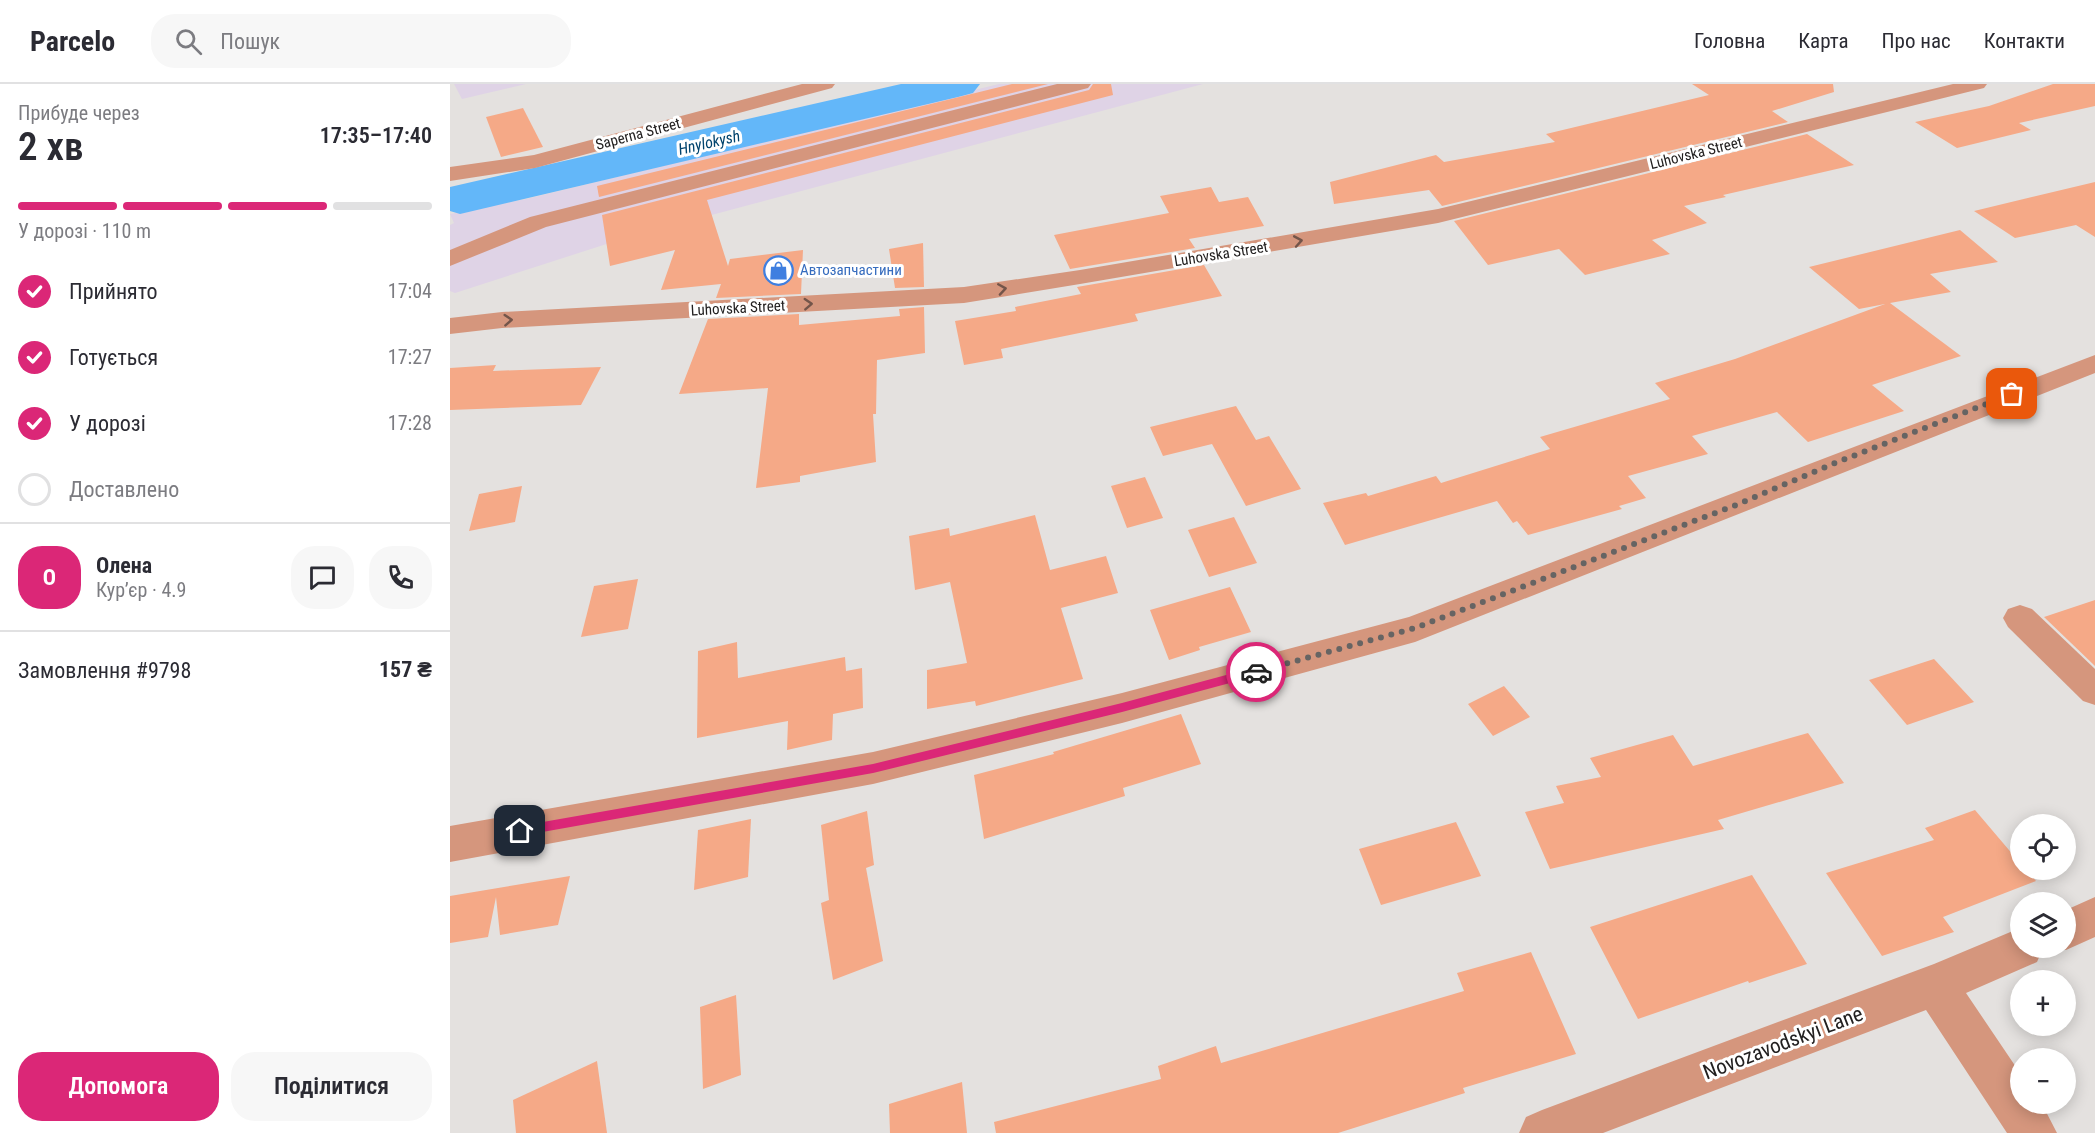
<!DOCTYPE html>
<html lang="uk">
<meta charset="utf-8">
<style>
body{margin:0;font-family:"Roboto Condensed",sans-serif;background:#f7f7f7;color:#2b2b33;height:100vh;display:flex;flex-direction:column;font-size:22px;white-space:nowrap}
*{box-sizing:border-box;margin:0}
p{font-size:20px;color:#7c7c81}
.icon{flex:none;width:33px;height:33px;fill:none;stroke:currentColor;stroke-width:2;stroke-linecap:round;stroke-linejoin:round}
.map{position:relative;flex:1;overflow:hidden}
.side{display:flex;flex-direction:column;background:#fff;width:450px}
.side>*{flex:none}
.tools{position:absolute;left:1560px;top:730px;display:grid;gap:12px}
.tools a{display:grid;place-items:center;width:66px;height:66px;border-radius:50%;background:#fff;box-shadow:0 3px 15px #0003;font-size:30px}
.pin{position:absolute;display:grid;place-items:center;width:51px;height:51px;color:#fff;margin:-26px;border-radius:12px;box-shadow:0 3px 9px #0006}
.courier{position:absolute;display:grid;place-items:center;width:60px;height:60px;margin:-30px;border:4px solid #db2777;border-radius:50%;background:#fff;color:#222;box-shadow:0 2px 8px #0007}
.overview em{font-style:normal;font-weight:600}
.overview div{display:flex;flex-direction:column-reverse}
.overview{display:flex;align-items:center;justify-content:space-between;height:102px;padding:0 18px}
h1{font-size:39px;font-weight:600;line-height:45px}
.bar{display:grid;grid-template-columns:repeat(4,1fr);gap:9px 6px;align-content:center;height:72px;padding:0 18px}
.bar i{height:8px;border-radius:4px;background:#e1e1e2}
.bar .current{background:#db2777}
.bar p{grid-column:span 4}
.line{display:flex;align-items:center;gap:15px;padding:0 18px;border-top:2px solid #e1e1e2}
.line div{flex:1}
.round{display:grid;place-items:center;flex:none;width:63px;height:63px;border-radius:24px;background:#f7f7f7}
ol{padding:0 18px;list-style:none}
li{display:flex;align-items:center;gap:18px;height:66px}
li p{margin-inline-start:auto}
li .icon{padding:6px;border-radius:50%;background:#db2777;color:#fff;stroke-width:4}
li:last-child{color:#7c7c81}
li i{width:33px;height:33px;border:3px solid #e1e1e2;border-radius:50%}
.cta{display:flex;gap:12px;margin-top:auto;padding:12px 18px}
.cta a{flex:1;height:69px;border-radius:24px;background:#db2777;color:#fff;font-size:24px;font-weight:600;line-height:69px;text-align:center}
.cta a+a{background:#f7f7f7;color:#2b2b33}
header{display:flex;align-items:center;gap:36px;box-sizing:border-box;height:84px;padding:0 30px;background:#fff;border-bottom:2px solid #e1e1e2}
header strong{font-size:28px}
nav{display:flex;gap:33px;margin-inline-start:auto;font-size:21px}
.search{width:420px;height:54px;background:#f7f7f7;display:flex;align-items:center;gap:15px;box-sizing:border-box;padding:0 21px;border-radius:24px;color:#7c7c81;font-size:22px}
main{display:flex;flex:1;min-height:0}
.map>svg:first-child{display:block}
.industrial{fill:#dfd3e6}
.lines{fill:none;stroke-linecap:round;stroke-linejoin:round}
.river{fill:#63b7f9;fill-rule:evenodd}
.building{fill:#f5a987}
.minor{fill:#d5967d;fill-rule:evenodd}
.oneway{stroke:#73554a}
.route{fill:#db2777}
.done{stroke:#666463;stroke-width:6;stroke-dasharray:0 10.8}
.labels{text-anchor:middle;stroke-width:6;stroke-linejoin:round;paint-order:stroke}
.far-street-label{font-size:15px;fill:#222020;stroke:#fff}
.far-shop-label{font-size:15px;fill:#366cbe;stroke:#fff;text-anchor:start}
.far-water-label{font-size:16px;font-style:italic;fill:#00436d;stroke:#fff}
.near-street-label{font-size:21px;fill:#222020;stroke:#fff}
</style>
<header>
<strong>Parcelo</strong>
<div class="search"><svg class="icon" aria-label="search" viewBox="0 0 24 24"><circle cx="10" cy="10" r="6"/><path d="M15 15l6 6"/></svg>Пошук</div>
<nav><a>Головна</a><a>Карта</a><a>Про нас</a><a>Контакти</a></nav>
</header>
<main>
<section class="side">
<div class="overview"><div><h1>2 хв</h1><p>Прибуде через</p></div><em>17:35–17:40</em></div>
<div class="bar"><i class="current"></i><i class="current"></i><i class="current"></i><i></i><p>У дорозі · 110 m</p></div>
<ol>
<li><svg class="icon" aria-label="check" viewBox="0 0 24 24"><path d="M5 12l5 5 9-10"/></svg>Прийнято<p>17:04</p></li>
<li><svg class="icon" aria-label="check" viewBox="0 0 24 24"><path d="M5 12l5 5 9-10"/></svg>Готується<p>17:27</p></li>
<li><svg class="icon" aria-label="check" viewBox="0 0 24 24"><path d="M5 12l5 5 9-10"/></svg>У дорозі<p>17:28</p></li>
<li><i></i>Доставлено</li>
</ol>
<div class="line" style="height:108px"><b class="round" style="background:#db2777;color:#fff">О</b><div><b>Олена</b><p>Кур’єр · 4.9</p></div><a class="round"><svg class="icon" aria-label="chat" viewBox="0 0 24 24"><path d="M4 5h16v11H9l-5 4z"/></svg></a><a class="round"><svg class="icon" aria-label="phone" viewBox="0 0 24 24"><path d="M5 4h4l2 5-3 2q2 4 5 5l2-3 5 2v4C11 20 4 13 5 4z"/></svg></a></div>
<div class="line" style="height:78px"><div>Замовлення #9798</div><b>157 ₴</b></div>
<div class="cta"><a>Допомога</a><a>Поділитися</a></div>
</section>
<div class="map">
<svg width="1645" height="1049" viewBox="0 0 1645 1049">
<rect width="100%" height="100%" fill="#e4e1df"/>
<!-- industrial -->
<g class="industrial">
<polygon points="4,0 76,0 12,15"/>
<polygon points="549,0 753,0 175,154 5,209 0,207 0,141 4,139 0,130 76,115"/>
</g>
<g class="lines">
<!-- river -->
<polygon class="river" points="451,0 530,0 523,9 508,13 10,130 0,127 0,103"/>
</g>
<!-- building -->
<g class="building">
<polygon points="562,0 598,0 149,113 147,102"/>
<polygon points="643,0 661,0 663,11 257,116 278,182 280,175 353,166 351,210 266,214 271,200 211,206 225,166 160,182 152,131 639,6"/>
<polygon points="1242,0 1383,0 1384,8 1322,27 1338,38 992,122 979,106 884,120 880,98 986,71 994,78 1105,58 1096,50 1259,11"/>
<polygon points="1603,0 1645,0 1645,22 1569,39 1581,46 1507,64 1465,38 1539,22"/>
<polygon points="73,24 93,63 51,73 36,33"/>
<polygon points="1357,50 1404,81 1273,111 1276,113 1234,122 1257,139 1202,156 1220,170 1135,191 1109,165 1038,181 1004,137"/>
<polygon points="1645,98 1645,153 1626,141 1565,154 1524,127"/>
<polygon points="761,103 769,118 798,113 814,142 739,155 745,164 620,185 604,151 719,129 710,112"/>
<polygon points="1510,146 1548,178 1480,190 1501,208 1440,219 1511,272 1422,301 1454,327 1358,358 1327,328 1242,352 1258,370 1178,392 1196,414 1169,422 1172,425 1078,451 1067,437 1063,439 1047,417 895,461 873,419 916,409 918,412 986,392 991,399 1100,365 1090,353 1220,315 1205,299 1285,275 1435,220 1409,225 1359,183"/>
<polygon points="473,159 474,203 445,204 439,165"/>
<polygon points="754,181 772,212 685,230 688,237 551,265 553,274 514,281 505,237 566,227 565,223 631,210 627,203"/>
<polygon points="474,223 475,269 427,276 426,330 423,330 426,378 350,392 350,398 306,404 318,304 229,310 258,235 349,230 349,241 450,232 449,225"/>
<polygon points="46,281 43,287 151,283 131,321 0,326 0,284"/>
<polygon points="786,322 806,356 819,352 851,405 796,422 762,360 713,372 700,343"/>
<polygon points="695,393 713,434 677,444 661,402"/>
<polygon points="72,402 65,438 19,447 29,410"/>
<polygon points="585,431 600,486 656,472 668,509 611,524 633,595 526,622 525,617 477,625 477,586 517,579 500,498 465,506 459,452 499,444 500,452"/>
<polygon points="784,433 807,479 759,493 738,446"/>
<polygon points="188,495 178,545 131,553 144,502"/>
<polygon points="780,503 801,548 749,563 750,566 719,576 700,526"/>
<polygon points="1645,516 1645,582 1594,533"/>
<polygon points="287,558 288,594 395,573 396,587 412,584 413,624 383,630 382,656 337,666 338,637 247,654 248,567"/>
<polygon points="1484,575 1524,618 1457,641 1419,596"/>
<polygon points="1054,602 1080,633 1043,652 1018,620"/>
<polygon points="731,630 751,680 673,704 675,712 534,755 524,691 604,670 603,668"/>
<polygon points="1358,649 1394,699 1268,736 1274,745 1100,785 1075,728 1114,719 1106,702 1151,693 1140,674 1223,651 1243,682"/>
<polygon points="1525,726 1570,779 1570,786 1576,786 1586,797 1493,833 1504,848 1432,872 1376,789 1484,756 1475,744"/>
<polygon points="417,727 424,781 416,784 433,877 383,896 371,819 379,816 371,741"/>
<polygon points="301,735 298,793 244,806 248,746"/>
<polygon points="1006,738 1031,792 931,821 909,765"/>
<polygon points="1302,791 1357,880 1299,899 1298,897 1188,935 1140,843"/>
<polygon points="120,792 108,841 50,851 46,813 38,853 0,859 0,812"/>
<polygon points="1081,868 1126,970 1013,1004 1015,1009 888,1049 546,1049 544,1038 711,995 708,982 766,962 771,979 1014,907 1007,889"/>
<polygon points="286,911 291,991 253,1005 250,923"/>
<polygon points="147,977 157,1049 66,1049 63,1016"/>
<polygon points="512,998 517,1049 440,1049 439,1020"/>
</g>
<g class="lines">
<!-- minor -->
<g class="minor">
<polygon points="352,0 385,0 382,4 85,84 0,97 0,83 84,71"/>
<polygon points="607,0 641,0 638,4 96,143 0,182 0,166 80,133"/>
<polygon points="1503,0 1537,0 1534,4 988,139 630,200 514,219 52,244 0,250 0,234 52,228 514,203 630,186 988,125"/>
<polygon points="1645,271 1645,289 965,558 672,639 423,700 0,778 0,742 423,668 672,609 959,533"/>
<polygon points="1570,521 1582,525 1645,585 1645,621 1633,617 1558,543 1553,534 1558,525"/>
<polygon points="1645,813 1645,853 1616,866 1611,864 1616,864 1616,826"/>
<polygon points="1570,844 1570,864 1593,864 1587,878 1516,909 1570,989 1570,1020 1592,1020 1607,1049 1557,1049 1476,926 1153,1049 1069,1049 1076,1033 1092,1026 1484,880"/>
</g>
</g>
<!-- one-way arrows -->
<defs><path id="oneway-chevron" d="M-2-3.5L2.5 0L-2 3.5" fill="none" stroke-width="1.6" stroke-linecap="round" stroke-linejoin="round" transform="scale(1.5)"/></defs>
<g class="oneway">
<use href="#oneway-chevron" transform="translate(848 157) rotate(-10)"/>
<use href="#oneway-chevron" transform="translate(552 205) rotate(-9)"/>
<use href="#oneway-chevron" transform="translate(358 220) rotate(-3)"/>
<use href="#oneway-chevron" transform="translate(58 236) rotate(-4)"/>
</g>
<!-- route -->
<polygon class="route" points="806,583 812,588 806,592 672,628 423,689 70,752 65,747 70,742 423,680 672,619"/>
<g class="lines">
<!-- done -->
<polyline class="done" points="806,588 965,544 1286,421 1385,379 1562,310"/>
</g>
<!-- icons -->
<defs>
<symbol id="shop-ring" viewBox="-11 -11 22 22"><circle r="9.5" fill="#fff" stroke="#3f7fe0" stroke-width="1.5"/><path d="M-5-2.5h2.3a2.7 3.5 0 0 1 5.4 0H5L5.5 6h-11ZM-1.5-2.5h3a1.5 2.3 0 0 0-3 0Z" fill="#3f7fe0"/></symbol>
</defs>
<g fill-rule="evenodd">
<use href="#shop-ring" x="312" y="170" width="33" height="33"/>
</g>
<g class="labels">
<!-- far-street labels -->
<g class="far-street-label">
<text transform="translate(188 50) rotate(-15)" y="5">Saperna Street</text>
<text transform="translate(1246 69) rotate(-14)" y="5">Luhovska Street</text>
<text transform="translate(771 170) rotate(-9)" y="5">Luhovska Street</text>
<text transform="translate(288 224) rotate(-3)" y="5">Luhovska Street</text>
</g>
<!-- far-shop labels -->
<g class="far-shop-label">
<text x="350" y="191">Автозапчастини</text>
</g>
<!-- far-water labels -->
<g class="far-water-label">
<text transform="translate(259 58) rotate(-13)" y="6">Hnylokysh</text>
</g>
<!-- near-street labels -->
<g class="near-street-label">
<text transform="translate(1333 959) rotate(-21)" y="7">Novozavodskyi Lane</text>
</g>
</g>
</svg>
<div class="tools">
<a><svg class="icon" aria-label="locate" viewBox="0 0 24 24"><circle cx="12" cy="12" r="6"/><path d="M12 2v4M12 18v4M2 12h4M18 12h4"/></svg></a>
<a><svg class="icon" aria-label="layers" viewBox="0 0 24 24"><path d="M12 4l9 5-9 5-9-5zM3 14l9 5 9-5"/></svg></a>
<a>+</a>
<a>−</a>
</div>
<div class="pin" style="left:1562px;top:310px;background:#ea580c"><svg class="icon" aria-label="bag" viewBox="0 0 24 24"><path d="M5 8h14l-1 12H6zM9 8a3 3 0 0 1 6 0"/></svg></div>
<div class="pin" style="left:70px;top:747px;background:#1f2937"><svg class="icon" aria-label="home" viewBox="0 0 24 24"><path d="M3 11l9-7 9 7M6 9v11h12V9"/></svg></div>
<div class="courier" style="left:806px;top:588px"><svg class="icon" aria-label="car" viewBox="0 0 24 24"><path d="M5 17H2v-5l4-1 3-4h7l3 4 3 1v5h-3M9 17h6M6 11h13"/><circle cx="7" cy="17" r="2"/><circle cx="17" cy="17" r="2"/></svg></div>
</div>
</main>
